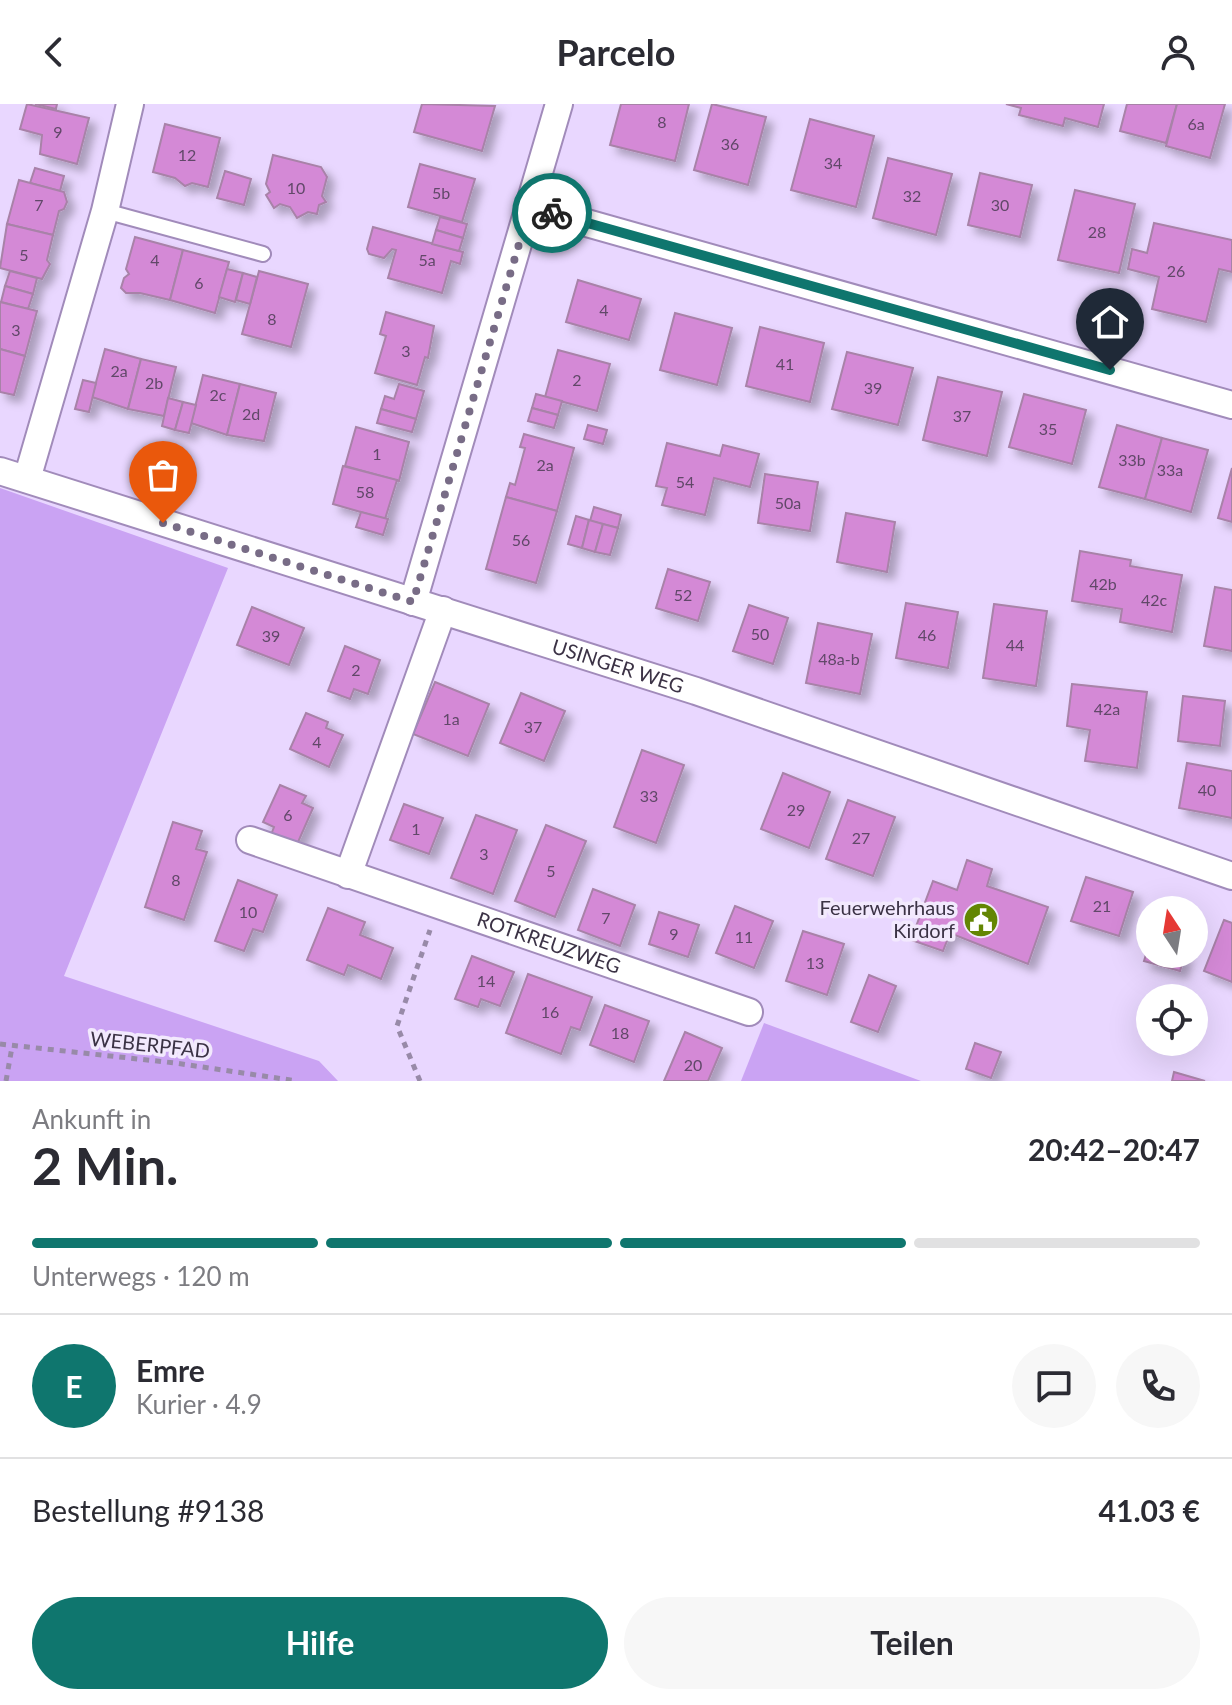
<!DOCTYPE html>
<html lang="de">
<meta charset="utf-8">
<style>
body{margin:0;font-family:Lato,sans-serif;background:#f7f7f7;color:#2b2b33;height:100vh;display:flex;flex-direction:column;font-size:30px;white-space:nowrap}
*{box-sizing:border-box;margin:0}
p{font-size:26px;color:#7c7c81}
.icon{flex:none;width:44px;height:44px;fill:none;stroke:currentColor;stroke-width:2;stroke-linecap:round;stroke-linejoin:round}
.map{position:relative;height:977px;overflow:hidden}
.drawer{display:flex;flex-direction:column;background:#fff;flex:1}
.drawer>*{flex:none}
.needle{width:52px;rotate:348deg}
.fabs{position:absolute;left:1136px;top:792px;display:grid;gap:16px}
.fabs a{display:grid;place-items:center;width:72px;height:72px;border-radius:50%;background:#fff;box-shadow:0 8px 32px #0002;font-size:40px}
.pin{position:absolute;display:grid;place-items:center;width:68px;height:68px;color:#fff;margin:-82px -34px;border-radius:50% 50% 50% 0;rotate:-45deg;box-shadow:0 0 8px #0007}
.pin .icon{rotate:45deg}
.courier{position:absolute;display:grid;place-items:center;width:80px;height:80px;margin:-40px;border:6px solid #0f766e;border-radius:50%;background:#fff;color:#222;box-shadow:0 2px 10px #0007}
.head em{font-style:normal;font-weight:700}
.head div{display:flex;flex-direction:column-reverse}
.head{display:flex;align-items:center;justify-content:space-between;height:136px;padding:0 32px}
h1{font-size:52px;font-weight:700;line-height:60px}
.bar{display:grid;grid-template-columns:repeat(4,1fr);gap:12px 8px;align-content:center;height:96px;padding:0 32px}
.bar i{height:10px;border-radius:6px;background:#e1e1e2}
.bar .selected{background:#0f766e}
.bar p{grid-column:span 4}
.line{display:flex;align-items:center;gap:20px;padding:0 32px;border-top:2px solid #e1e1e2}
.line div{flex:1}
.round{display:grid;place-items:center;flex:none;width:84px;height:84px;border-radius:42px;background:#f7f7f7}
.button{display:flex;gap:16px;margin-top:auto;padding:16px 32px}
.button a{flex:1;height:92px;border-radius:48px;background:#0f766e;color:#fff;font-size:32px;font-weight:700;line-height:92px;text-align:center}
.button a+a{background:#f7f7f7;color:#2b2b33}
header{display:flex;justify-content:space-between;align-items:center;height:104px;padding:0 32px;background:#fff;font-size:36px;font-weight:700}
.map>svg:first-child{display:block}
.green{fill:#caa3f3}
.building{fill:#d489d6;stroke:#a882a8;stroke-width:2;filter:url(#shadow)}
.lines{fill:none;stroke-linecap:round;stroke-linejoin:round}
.service-casing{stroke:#a18bba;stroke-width:18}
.minor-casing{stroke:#a18bba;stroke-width:30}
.path{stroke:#988aa8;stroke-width:5;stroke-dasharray:6 6;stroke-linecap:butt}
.service{stroke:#fff;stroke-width:14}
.minor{stroke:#fff;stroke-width:26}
.done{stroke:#786c86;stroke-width:8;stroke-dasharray:0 14.4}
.route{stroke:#0f766e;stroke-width:10}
.labels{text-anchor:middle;stroke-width:7;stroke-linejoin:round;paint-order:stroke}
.number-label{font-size:16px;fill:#614869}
.street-label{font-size:20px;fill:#3b3245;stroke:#f2e9fd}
.poi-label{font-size:20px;fill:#3b3245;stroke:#f2e9fd;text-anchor:end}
</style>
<header><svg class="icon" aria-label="back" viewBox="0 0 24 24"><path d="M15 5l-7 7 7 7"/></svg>Parcelo<svg class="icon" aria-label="person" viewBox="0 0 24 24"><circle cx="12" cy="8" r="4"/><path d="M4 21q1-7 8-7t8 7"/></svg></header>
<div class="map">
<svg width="1232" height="977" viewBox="0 0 1232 977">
<defs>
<filter id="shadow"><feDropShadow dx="7" dy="7" stdDeviation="4" flood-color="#0004"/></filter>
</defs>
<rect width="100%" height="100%" fill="#e9d7ff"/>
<!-- green -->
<g class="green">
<polygon points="0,384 228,464 64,872 319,957 338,977 0,977"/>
<polygon points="764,919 921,977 741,977"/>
</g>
<!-- building -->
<g class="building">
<polygon points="27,0 89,14 77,60 40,50 42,31 20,25"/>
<polygon points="35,0 57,0 56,5"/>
<polygon points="422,0 495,2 482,47 414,28"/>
<polygon points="621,0 689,0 675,57 610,41"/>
<polygon points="712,0 766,13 748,81 694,66"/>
<polygon points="1006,0 1104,0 1098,23 1065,14 1063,22 1019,11 1021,4"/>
<polygon points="1127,0 1177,0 1166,39 1120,27"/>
<polygon points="1177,0 1225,0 1210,54 1166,42"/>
<polygon points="810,15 874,32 856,103 791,86"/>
<polygon points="165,20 220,34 208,83 192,79 185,82 175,74 153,68"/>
<polygon points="273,51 321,63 327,73 322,92 326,98 319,101 317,110 308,108 297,114 290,103 280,100 274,104 266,91 270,88 266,80"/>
<polygon points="888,54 952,70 936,131 873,114"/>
<polygon points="420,60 475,75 462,118 408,103"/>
<polygon points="35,64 64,72 60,87 30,79"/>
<polygon points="225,67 251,75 244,101 217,94"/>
<polygon points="980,69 1032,81 1020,133 968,121"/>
<polygon points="19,76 64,88 67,98 64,105 59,107 53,131 7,120"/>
<polygon points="1075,86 1135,100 1119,169 1058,156"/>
<polygon points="440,113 467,120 463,134 436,126"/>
<polygon points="1154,119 1232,136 1232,168 1219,165 1206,218 1152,205 1159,173 1128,165 1132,145 1147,149"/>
<polygon points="7,120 53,131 47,156 50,160 42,175 0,164"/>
<polygon points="373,123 463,148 460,160 451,157 442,189 388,174 396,146 392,145 384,154 369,150 367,145"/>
<polygon points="436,126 463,134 459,147 432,140"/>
<polygon points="135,133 183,146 170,196 140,189 126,189 121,184 124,174 129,170 126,165"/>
<polygon points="183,146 229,158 215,209 170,196"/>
<polygon points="227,165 243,169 235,198 219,193"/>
<polygon points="10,167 37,174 33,190 5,182"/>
<polygon points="259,167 308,180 291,243 242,230"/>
<polygon points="243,169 257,173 250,200 236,196"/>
<polygon points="578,176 641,195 629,236 566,218"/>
<polygon points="5,182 33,190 28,205 1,198"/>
<polygon points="0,198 37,207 25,252 0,245"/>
<polygon points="386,208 434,222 428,254 425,253 417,281 375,269 386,232 380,230"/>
<polygon points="675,209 732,224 717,281 660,266"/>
<polygon points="760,223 824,239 810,298 746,282"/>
<polygon points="0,245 25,252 14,291 0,288"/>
<polygon points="105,245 141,255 128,305 92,293"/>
<polygon points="558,246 610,260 597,307 545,293"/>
<polygon points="847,248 913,264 898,321 832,305"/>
<polygon points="141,255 176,263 164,312 128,305"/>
<polygon points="203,271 240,280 227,331 191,319"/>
<polygon points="938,273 1002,288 987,352 923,336"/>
<polygon points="83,276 96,279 89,308 75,305"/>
<polygon points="240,280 276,289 264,337 227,331"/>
<polygon points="399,280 424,287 416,315 381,305 385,292 394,295"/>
<polygon points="536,290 562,297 558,311 532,304"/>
<polygon points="1024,290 1086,306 1072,360 1009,343"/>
<polygon points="168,294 183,298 175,326 162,322"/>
<polygon points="183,298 196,301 189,329 175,326"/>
<polygon points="532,304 558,311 554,324 528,317"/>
<polygon points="381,305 416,315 412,328 377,319"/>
<polygon points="588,321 607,326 603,340 584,335"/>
<polygon points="1117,321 1162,334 1145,395 1099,383"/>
<polygon points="356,323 409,338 399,377 345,362"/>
<polygon points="524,330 574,344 557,407 506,393 510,379 515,381 525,344 520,343"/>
<polygon points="1162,334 1208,346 1191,408 1145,395"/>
<polygon points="667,339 720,352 723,341 759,350 750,383 714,374 705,411 662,401 667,384 656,382"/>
<polygon points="343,362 397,376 385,415 333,400"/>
<polygon points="1232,364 1232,418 1218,414"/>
<polygon points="765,370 818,378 810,427 758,419"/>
<polygon points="506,393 557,407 536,479 486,465"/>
<polygon points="594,403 621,411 618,424 590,417"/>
<polygon points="361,408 388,415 383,431 356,423"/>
<polygon points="846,409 895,418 887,468 837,458"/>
<polygon points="576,412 589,416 582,444 568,440"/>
<polygon points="589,416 603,420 595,448 582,444"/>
<polygon points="603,420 618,424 610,451 595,448"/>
<polygon points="1080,447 1131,456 1130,462 1182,471 1172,528 1120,518 1122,505 1072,497"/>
<polygon points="668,465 710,478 698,517 656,504"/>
<polygon points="1215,483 1232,486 1232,547 1204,542"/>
<polygon points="906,499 958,508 948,564 896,554"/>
<polygon points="994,500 1047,507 1036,582 983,574"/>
<polygon points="749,501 788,514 773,560 733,547"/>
<polygon points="252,503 304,524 289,561 237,541"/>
<polygon points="818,519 872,530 860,590 806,579"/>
<polygon points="345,542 380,556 368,590 354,585 350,595 328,587"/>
<polygon points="435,578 489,600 468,652 413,630"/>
<polygon points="1072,580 1147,588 1137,664 1085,657 1090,626 1067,622"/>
<polygon points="521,589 565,607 544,657 500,639"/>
<polygon points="1183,592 1225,597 1220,642 1178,637"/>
<polygon points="306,609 328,618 326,624 343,631 329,663 290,645"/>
<polygon points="642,646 684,661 656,739 614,723"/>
<polygon points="1187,659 1232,667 1232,714 1179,704"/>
<polygon points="783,669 830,688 809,744 761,725"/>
<polygon points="280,681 306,692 302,699 313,704 295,745 269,736 274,723 263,718"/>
<polygon points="848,696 895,713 873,772 826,755"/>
<polygon points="404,700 443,714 429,750 390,736"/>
<polygon points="476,711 517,726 493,790 451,774"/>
<polygon points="173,718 202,727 196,745 207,748 184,816 145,803"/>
<polygon points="546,721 586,737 555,813 515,797"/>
<polygon points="967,756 992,765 987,782 1048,803 1028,860 950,829 943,847 911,836 933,777 957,786"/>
<polygon points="1086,773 1133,788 1119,832 1071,817"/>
<polygon points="238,776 277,791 263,828 253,825 244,847 215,837"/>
<polygon points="593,785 635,801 620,842 578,826"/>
<polygon points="735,802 773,817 754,864 716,849"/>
<polygon points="328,804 365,818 360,831 393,844 381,875 348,861 344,871 307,856"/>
<polygon points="659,808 699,821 688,853 649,840"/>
<polygon points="1224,816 1232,819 1232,878 1204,867"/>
<polygon points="803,827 844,840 827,891 786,877"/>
<polygon points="1150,837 1150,850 1185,850 1180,867 1144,857"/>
<polygon points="472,852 514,868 500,902 481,895 478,903 455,895"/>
<polygon points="528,870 592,893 580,926 571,923 561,950 506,929"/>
<polygon points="869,871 896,882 878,928 851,918"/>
<polygon points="605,901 649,917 634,958 590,941"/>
<polygon points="685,928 722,944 708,977 664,977"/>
<polygon points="975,939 1001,948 991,974 966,965"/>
<polygon points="1174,968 1205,977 1172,977"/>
</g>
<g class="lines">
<defs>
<polyline id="service" points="105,107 263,150"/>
<g id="minor">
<polyline points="530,103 1232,301"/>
<path id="s1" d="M0,367L696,587L1232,772"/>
<polyline points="27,375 105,107 130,0"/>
<polyline points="413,498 559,0"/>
<path id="s2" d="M250,736L749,908"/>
<polyline points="348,771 443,506"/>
</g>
</defs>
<!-- service casing -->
<use href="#service" class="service-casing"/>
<!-- minor casing -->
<use href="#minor" class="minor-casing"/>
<!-- path -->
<g class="path">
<polyline points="0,940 175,959 297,977"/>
<polyline points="6,977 12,943"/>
<polyline points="420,977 397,922 430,826"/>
</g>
<!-- service -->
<use href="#service" class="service"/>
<!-- minor -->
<use href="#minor" class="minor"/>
</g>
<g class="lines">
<!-- done -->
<polyline class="done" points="163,419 413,498 530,103 552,109"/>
<!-- route -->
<polyline class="route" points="552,109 1110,266"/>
</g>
<!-- icons -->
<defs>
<symbol id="civic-disc" viewBox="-11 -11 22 22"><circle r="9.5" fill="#638603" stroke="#f2e9fd"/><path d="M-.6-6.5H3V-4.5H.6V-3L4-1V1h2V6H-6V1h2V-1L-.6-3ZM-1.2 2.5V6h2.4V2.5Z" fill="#fff"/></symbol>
</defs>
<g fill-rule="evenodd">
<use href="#civic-disc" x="961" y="796" width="40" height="40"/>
</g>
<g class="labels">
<!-- number labels -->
<g class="number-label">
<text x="662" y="24">8</text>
<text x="1196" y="26">6a</text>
<text x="58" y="34">9</text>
<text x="730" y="46">36</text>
<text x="187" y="57">12</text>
<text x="833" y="65">34</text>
<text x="296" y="90">10</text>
<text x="441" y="95">5b</text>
<text x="912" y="98">32</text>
<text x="39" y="107">7</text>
<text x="1000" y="107">30</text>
<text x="1097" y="134">28</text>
<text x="24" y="157">5</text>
<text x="155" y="162">4</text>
<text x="427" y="162">5a</text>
<text x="1176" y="173">26</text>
<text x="199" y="185">6</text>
<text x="604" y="212">4</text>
<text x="272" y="221">8</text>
<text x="16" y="232">3</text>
<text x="406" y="253">3</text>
<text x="785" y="266">41</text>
<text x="119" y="273">2a</text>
<text x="577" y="282">2</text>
<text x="154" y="285">2b</text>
<text x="873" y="290">39</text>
<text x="218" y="297">2c</text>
<text x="251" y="316">2d</text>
<text x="962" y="318">37</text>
<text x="1048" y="331">35</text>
<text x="377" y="356">1</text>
<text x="1132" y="362">33b</text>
<text x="545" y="367">2a</text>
<text x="1170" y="372">33a</text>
<text x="685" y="384">54</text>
<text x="365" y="394">58</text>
<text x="788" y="405">50a</text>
<text x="521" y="442">56</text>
<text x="1103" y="486">42b</text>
<text x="683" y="497">52</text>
<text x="1154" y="502">42c</text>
<text x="760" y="536">50</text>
<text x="927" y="537">46</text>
<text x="271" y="538">39</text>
<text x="1015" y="547">44</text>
<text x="839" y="561">48a-b</text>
<text x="356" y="572">2</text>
<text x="1107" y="611">42a</text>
<text x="451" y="621">1a</text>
<text x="533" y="629">37</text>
<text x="317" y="644">4</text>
<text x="1207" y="692">40</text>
<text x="649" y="698">33</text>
<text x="796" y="712">29</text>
<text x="288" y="717">6</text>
<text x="416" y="731">1</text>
<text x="861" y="740">27</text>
<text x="484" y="756">3</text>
<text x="551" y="773">5</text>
<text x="176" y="782">8</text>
<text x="1102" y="808">21</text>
<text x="248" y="814">10</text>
<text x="606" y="820">7</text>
<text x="674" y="836">9</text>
<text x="744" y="839">11</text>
<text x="815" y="865">13</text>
<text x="486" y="883">14</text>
<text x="550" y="914">16</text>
<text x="620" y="935">18</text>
<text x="693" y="967">20</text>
</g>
<!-- street labels -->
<g class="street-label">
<text dy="7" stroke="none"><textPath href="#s1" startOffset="648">USINGER WEG</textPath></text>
<text dy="7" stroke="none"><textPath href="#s2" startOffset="316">ROTKREUZWEG</textPath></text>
<text transform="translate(150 941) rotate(6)" y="7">WEBERPFAD</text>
</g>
<!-- poi labels -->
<g class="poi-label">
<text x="955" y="811">Feuerwehrhaus<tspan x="955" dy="23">Kirdorf</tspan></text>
</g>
</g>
</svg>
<div class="fabs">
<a><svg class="needle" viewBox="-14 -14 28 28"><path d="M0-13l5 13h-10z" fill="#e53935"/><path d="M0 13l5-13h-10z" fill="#7c7c81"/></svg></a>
<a><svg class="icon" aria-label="locate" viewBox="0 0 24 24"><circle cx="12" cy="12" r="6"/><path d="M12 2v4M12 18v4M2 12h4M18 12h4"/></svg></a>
</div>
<div class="pin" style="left:163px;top:419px;background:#ea580c"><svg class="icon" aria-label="bag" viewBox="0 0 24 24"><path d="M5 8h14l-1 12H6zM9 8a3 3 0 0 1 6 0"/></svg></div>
<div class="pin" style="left:1110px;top:266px;background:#1f2937"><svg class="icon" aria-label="home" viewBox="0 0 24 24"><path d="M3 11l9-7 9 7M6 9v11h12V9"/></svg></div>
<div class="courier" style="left:552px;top:109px"><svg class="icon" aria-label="bike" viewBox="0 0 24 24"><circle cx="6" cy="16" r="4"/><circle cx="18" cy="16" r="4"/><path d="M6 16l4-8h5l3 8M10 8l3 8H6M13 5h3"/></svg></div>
</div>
<section class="drawer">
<div class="head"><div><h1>2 Min.</h1><p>Ankunft in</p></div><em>20:42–20:47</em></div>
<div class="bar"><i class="selected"></i><i class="selected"></i><i class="selected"></i><i></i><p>Unterwegs · 120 m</p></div>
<div class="line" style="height:144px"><b class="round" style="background:#0f766e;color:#fff">E</b><div><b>Emre</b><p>Kurier · 4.9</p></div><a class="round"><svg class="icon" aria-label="chat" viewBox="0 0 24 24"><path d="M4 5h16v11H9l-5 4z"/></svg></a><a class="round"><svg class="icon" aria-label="phone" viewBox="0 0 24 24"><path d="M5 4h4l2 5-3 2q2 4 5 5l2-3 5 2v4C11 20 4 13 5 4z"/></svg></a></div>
<div class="line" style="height:104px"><div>Bestellung #9138</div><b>41.03 €</b></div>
<div class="button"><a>Hilfe</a><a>Teilen</a></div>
</section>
